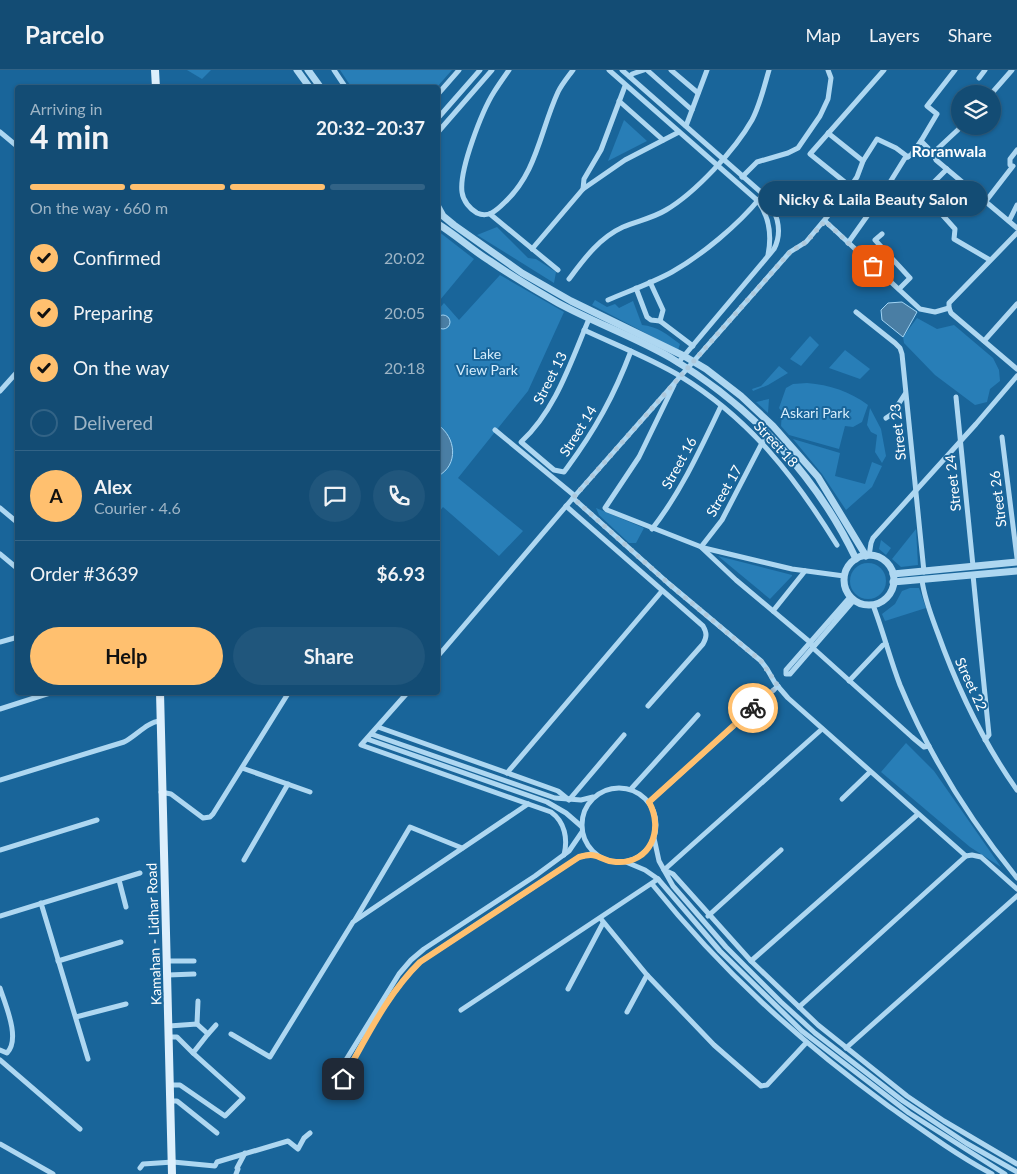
<!DOCTYPE html>
<meta charset="utf-8">
<style>
body{margin:0;font-family:Lato,sans-serif;background:#20567c;color:#f1f3f6;height:100vh;display:flex;flex-direction:column;font-size:19px;white-space:nowrap}
*{box-sizing:border-box;margin:0}
p{font-size:16px;color:#9db4c5}
.icon{flex:none;width:28px;height:28px;fill:none;stroke:currentColor;stroke-width:2;stroke-linecap:round;stroke-linejoin:round}
.map{position:relative;flex:1;overflow:hidden}
.details{position:absolute;left:15px;top:15px;width:425px;height:610px;display:flex;flex-direction:column;background:#134c74;border-radius:5px;box-shadow:0 1px 4px #0004,0 0 0 1px #326386}
.details>*{flex:none}
.tools{position:absolute;left:951px;top:15px;display:grid;gap:10px}
.tools a{display:grid;place-items:center;width:50px;height:50px;border-radius:50%;background:#134c74;box-shadow:0 1px 4px #0004,0 0 0 1px #326386;font-size:25px}
.pin{position:absolute;display:grid;place-items:center;width:42px;height:42px;color:#fff;margin:-21px;border-radius:10px;box-shadow:0 2px 8px #0006}
.courier{position:absolute;display:grid;place-items:center;width:50px;height:50px;margin:-25px;border:4px solid #ffc06f;border-radius:50%;background:#fff;color:#222;box-shadow:0 1px 6px #0007}
.bubble{position:absolute;height:35px;border-radius:18px;background:#134c74;box-shadow:0 1px 4px #0004,0 0 0 1px #326386;font-size:16px;font-weight:700;line-height:35px;text-align:center}
.overview em{font-style:normal;font-weight:700}
.overview div{display:flex;flex-direction:column-reverse}
.overview{display:flex;align-items:center;justify-content:space-between;height:85px;padding:0 15px}
h1{font-size:32px;font-weight:700;line-height:38px}
.bar{display:grid;grid-template-columns:repeat(4,1fr);gap:8px 5px;align-content:center;height:60px;padding:0 15px}
.bar i{height:6px;border-radius:4px;background:#326386}
.bar .active{background:#ffc06f}
.bar p{grid-column:span 4}
.line{display:flex;align-items:center;gap:12px;padding:0 15px;border-top:1px solid #326386}
.line div{flex:1}
.round{display:grid;place-items:center;flex:none;width:52px;height:52px;border-radius:26px;background:#20567c}
ol{padding:0 15px;list-style:none}
li{display:flex;align-items:center;gap:15px;height:55px}
li p{margin-inline-start:auto}
li .icon{padding:5px;border-radius:50%;background:#ffc06f;color:#111;stroke-width:4}
li:last-child{color:#9db4c5}
li i{width:28px;height:28px;border:2px solid #326386;border-radius:50%}
.button{display:flex;gap:10px;margin-top:auto;padding:10px 15px}
.button a{flex:1;height:58px;border-radius:30px;background:#ffc06f;color:#111;font-size:20px;font-weight:700;line-height:58px;text-align:center}
.button a+a{background:#20567c;color:#f1f3f6}
header{display:flex;align-items:center;gap:30px;box-sizing:border-box;height:70px;padding:0 25px;background:#134c74;border-bottom:1px solid #326386}
header strong{font-size:24px}
nav{display:flex;gap:28px;margin-inline-start:auto;font-size:18px}
.map>svg:first-child{display:block}
.green{fill:#287eb7}
.water{fill:#4a7ea4;stroke:#a1d4f4}
.lines{fill:none;stroke-linecap:round;stroke-linejoin:round}
.minor{stroke:#aed7f1;stroke-width:5}
.tertiary{stroke:#aed7f1;stroke-width:7}
.secondary{stroke:#ddeffc;stroke-width:8}
.done{stroke:#aec9dc;stroke-width:5;stroke-dasharray:0 9}
.route{stroke:#ffc06f;stroke-width:6}
.labels{text-anchor:middle;stroke-width:4;stroke-linejoin:round;paint-order:stroke}
.park-label{font-size:14px;fill:#d6edfc;stroke:#19659a}
.street-label{font-size:14px;fill:#fff;stroke:#19659a}
.quarter-label{font-size:16px;font-weight:bold;fill:#fff;stroke:#19659a}
</style>
<header>
<strong>Parcelo</strong>
<nav><a>Map</a><a>Layers</a><a>Share</a></nav>
</header>
<div class="map">
<svg width="1017" height="1104" viewBox="0 0 1017 1104">
<rect width="100%" height="100%" fill="#19659a"/>
<!-- green -->
<g class="green">
<polygon points="187,0 211,0 202,9"/>
<polygon points="340,0 452,0 437,17 352,18"/>
<polygon points="624,50 647,71 608,91"/>
<polygon points="497,157 528,188 536,189 556,202 554,213 477,165"/>
<polygon points="438,161 474,189 440,230 438,228"/>
<polygon points="500,205 564,242 528,321 458,408 523,461 499,486 443,437 438,443 438,240 444,233 459,250"/>
<path d="M595,230L607,237L615,234L619,238L633,231L642,255C657,256 668,265 680,274L678,280L592,235Z"/>
<polygon points="917,248 937,259 954,255 993,288 999,300 1000,311 990,319 987,332 975,335 935,305 904,273 903,267"/>
<polygon points="810,266 819,275 801,296 790,289"/>
<polygon points="845,280 870,299 860,309 829,298"/>
<polygon points="779,296 788,303 768,315 753,321 752,319 761,316"/>
<path d="M807,313C830,315 849,321 868,335L862,352L853,357L845,356L839,379L789,365L781,356L782,342L779,338L786,318L793,314Z"/>
<polygon points="769,329 768,343 756,332"/>
<polygon points="870,338 881,359 886,386 882,393 875,382 877,365 871,362 867,355"/>
<polygon points="793,369 840,383 835,406 865,414 872,392 882,396 872,417 846,440 822,404"/>
<polygon points="596,438 644,458 636,473 629,473 599,445"/>
<polygon points="916,459 918,495 901,497 892,489"/>
<polygon points="881,470 891,478 886,485 879,479"/>
<polygon points="718,486 792,505 792,506 770,529"/>
<circle cx="868" cy="511" r="18"/>
<polygon points="910,518 919,518 926,538 885,551 882,544 895,534 902,521"/>
<polygon points="906,673 934,701 1001,797 970,777 881,702"/>
</g>
<!-- water -->
<g class="water">
<polygon points="902,232 917,242 903,267 882,250 881,240 888,233"/>
<circle cx="443" cy="252" r="7"/>
<path d="M438,355C456,367 459,395 438,406Z"/>
</g>
<g class="lines">
<!-- minor -->
<g class="minor">
<polyline points="334,0 346,18"/>
<path d="M509,0C504,7 499,14 494,22C482,41 459,100 462,122C463,131 470,139 477,143C488,148 496,141 504,133C537,103 540,61 558,22C562,14 568,7 573,0"/>
<path d="M609,0L758,131C770,148 772,165 768,185"/>
<path d="M622,0L763,124C776,139 784,160 774,179L678,293"/>
<polyline points="647,0 692,40"/>
<polyline points="671,0 698,23"/>
<polyline points="630,7 632,4 644,0"/>
<polyline points="979,8 985,0"/>
<polyline points="438,24 459,0"/>
<polyline points="991,24 1012,0"/>
<polyline points="619,31 663,70"/>
<polyline points="438,48 480,0"/>
<polyline points="686,56 707,0"/>
<polyline points="0,62 18,77"/>
<polyline points="438,62 492,0"/>
<polyline points="828,63 863,91 857,107 847,122"/>
<polyline points="921,71 937,44 927,36 955,0"/>
<polyline points="933,83 962,56"/>
<polyline points="863,91 877,69 896,78 908,87"/>
<polyline points="742,107 757,92 788,83 798,78 820,46 828,29 831,8 828,0"/>
<polyline points="931,115 947,99"/>
<polyline points="583,119 584,109 601,80 625,16"/>
<polyline points="986,131 1013,96 1010,95 1010,89 1017,80"/>
<polyline points="937,139 955,159 954,169 990,190"/>
<polyline points="490,144 558,200"/>
<polyline points="825,151 920,239 935,242 949,238"/>
<polyline points="1009,151 1017,135"/>
<polyline points="1017,163 949,233 949,238 951,243 1017,299"/>
<polyline points="882,164 875,170 910,208 899,219"/>
<polyline points="848,173 882,125 905,88 911,85 921,71 933,83 936,90 1017,158"/>
<polyline points="532,179 583,119 625,90 679,62"/>
<path d="M569,209C584,189 599,168 623,157C637,151 653,148 666,140C695,123 735,80 752,50C760,35 764,17 769,0"/>
<polyline points="636,218 647,247 651,250 660,251 663,240 650,212"/>
<path d="M608,230C629,221 652,213 672,202C702,185 738,155 760,128"/>
<polyline points="856,242 895,273 900,278 902,284 924,502"/>
<path d="M589,249C571,291 556,340 521,372L554,400L564,402L567,398C595,360 614,326 631,281"/>
<polyline points="660,251 693,276"/>
<path d="M584,260C616,275 650,288 680,306C750,349 795,407 837,475"/>
<polyline points="984,271 1017,234"/>
<polyline points="674,315 639,387 605,438 607,440 704,478 792,499 844,506"/>
<polyline points="0,321 18,301"/>
<polyline points="956,327 973,496"/>
<polyline points="886,348 892,344 905,324"/>
<polyline points="495,360 575,426"/>
<polyline points="769,365 762,373 722,450 701,477 736,510 811,573 813,578 912,667 924,677 929,676"/>
<polyline points="1002,367 1017,488"/>
<polyline points="573,428 668,513 761,591 767,599 775,613 788,628 966,786 972,785 981,787 1017,819"/>
<path d="M566,436L703,556C707,563 707,567 703,574L648,636"/>
<polyline points="0,438 18,453"/>
<path d="M652,459C681,422 701,378 721,336"/>
<polyline points="0,484 18,499"/>
<polyline points="869,486 871,473 873,468 976,354 1017,306"/>
<polyline points="973,505 989,665 985,670"/>
<path d="M922,510C924,527 931,545 937,561C957,617 982,671 1017,720"/>
<polyline points="850,527 786,600 786,604 790,604 854,530"/>
<path d="M873,535C883,561 890,589 900,615C929,685 969,749 1017,808"/>
<polyline points="773,541 805,501"/>
<polyline points="0,572 18,567"/>
<polyline points="438,586 573,428 790,182 806,172 847,123 846,113 810,84 884,0"/>
<polyline points="849,611 883,575 886,574"/>
<path d="M408,622L361,675L551,742C565,752 568,769 564,785"/>
<polyline points="0,639 53,622"/>
<polyline points="378,657 558,721 569,730 624,665"/>
<polyline points="822,659 664,800 673,804 751,891 917,745"/>
<polyline points="371,664 555,728 581,730 593,727"/>
<polyline points="367,669 547,732 566,743 581,756"/>
<polyline points="242,698 310,722"/>
<polyline points="507,703 662,521"/>
<path d="M0,710L124,672C136,666 147,652 160,651"/>
<circle cx="619" cy="755" r="37"/>
<polyline points="631,719 698,645"/>
<polyline points="161,722 171,724 203,748 210,747 213,744 289,622"/>
<polyline points="842,729 870,702"/>
<polyline points="649,732 778,616"/>
<path d="M582,762L569,781L535,806L424,879L411,890L399,904L328,1019L334,1024C359,981 385,926 420,892L579,787L591,784L596,785"/>
<polyline points="654,768 659,791 673,816 726,877 781,932 815,963 903,1031 966,1073 1017,1102"/>
<polyline points="0,780 97,750"/>
<polyline points="244,790 288,714"/>
<polyline points="626,792 645,800 658,809 720,881 802,961 909,1043 1005,1104"/>
<polyline points="119,810 126,837"/>
<path d="M652,814C722,901 797,969 887,1035C921,1059 955,1084 992,1104"/>
<polyline points="41,833 88,989"/>
<polyline points="0,846 140,803"/>
<polyline points="708,846 781,780"/>
<polyline points="601,849 647,905 714,975 761,1016 767,1015 806,973"/>
<polyline points="355,850 410,757 462,778"/>
<polyline points="58,891 121,872"/>
<polyline points="168,891 194,891"/>
<polyline points="751,891 818,955 907,1026 944,1051 1017,1094"/>
<polyline points="168,905 194,904"/>
<path d="M0,918C5,934 21,969 7,983L0,980"/>
<polyline points="568,919 603,853"/>
<polyline points="799,937 966,786"/>
<polyline points="461,940 658,809"/>
<polyline points="627,942 647,905"/>
<polyline points="76,947 126,934"/>
<polyline points="197,954 198,931"/>
<polyline points="169,956 197,954 208,964 193,983 177,967 170,967"/>
<polyline points="208,964 216,955"/>
<polyline points="231,964 270,987 353,852 528,734"/>
<polyline points="846,978 1017,826"/>
<polyline points="0,990 80,1059"/>
<polyline points="170,1015 180,1015 225,1046 243,1028 193,983"/>
<polyline points="171,1031 177,1031 217,1063"/>
<polyline points="0,1074 53,1104"/>
<polyline points="140,1098 143,1094 173,1092 215,1096 217,1092 288,1071 298,1079 304,1068 310,1063"/>
<polyline points="236,1104 238,1099 237,1098 245,1083"/>
</g>
<!-- tertiary -->
<g class="tertiary">
<polyline points="297,0 310,18"/>
<polyline points="308,0 321,18"/>
<polyline points="438,137 443,146 454,155 522,203 571,231 684,286 706,299 741,326 773,356 818,407 866,486"/>
<path d="M438,154C456,165 472,180 490,191C512,206 535,220 558,233C595,253 635,267 671,288C751,336 816,405 856,489"/>
<circle cx="869" cy="510" r="25"/>
<polyline points="893,504 1017,492"/>
<polyline points="893,512 1017,501"/>
</g>
<!-- secondary -->
<g class="secondary">
<polyline points="155,0 156,18"/>
<polyline points="160,622 172,1104"/>
</g>
</g>
<g class="lines">
<!-- done -->
<polyline class="done" points="753,638 778,616 761,591 668,513 573,428 790,182 806,172 825,151 873,196"/>
<!-- route -->
<path class="route" d="M343,1009C366,969 387,924 420,892L579,787C601,781 598,791 616,792C651,794 664,759 649,732L753,638"/>
</g>
<g class="labels">
<!-- park labels -->
<g class="park-label">
<text x="487" y="289">Lake<tspan x="487" dy="16">View Park</tspan></text>
<text x="815" y="348">Askari Park</text>
</g>
<!-- street labels -->
<g class="street-label">
<text transform="translate(550 308) rotate(-63)" y="5">Street 13</text>
<text transform="translate(578 361) rotate(-58)" y="5">Street 14</text>
<text transform="translate(898 362) rotate(-96)" y="5">Street 23</text>
<text transform="translate(776 374) rotate(47)" y="5">Street 18</text>
<text transform="translate(679 393) rotate(-61)" y="5">Street 16</text>
<text transform="translate(953 413) rotate(-96)" y="5">Street 24</text>
<text transform="translate(724 421) rotate(-60)" y="5">Street 17</text>
<text transform="translate(998 429) rotate(-97)" y="5">Street 26</text>
<text transform="translate(971 614) rotate(65)" y="5">Street 22</text>
<text transform="translate(154 864) rotate(-92)" y="5">Kamahan - Lidhar Road</text>
</g>
<!-- quarter labels -->
<g class="quarter-label">
<text x="949" y="87">Roranwala</text>
</g>
</g>
</svg>
<div class="tools">
<a><svg class="icon" aria-label="layers" viewBox="0 0 24 24"><path d="M12 4l9 5-9 5-9-5zM3 14l9 5 9-5"/></svg></a>
</div>
<div class="pin" style="left:873px;top:196px;background:#ea580c"><svg class="icon" aria-label="bag" viewBox="0 0 24 24"><path d="M5 8h14l-1 12H6zM9 8a3 3 0 0 1 6 0"/></svg></div>
<div class="pin" style="left:343px;top:1009px;background:#1f2937"><svg class="icon" aria-label="home" viewBox="0 0 24 24"><path d="M3 11l9-7 9 7M6 9v11h12V9"/></svg></div>
<div class="courier" style="left:753px;top:638px"><svg class="icon" aria-label="bike" viewBox="0 0 24 24"><circle cx="6" cy="16" r="4"/><circle cx="18" cy="16" r="4"/><path d="M6 16l4-8h5l3 8M10 8l3 8H6M13 5h3"/></svg></div>
<div class="bubble" style="left:759px;top:111px;width:228px">Nicky &amp; Laila Beauty Salon</div>
<section class="details">
<div class="overview"><div><h1>4 min</h1><p>Arriving in</p></div><em>20:32–20:37</em></div>
<div class="bar"><i class="active"></i><i class="active"></i><i class="active"></i><i></i><p>On the way · 660 m</p></div>
<ol>
<li><svg class="icon" aria-label="check" viewBox="0 0 24 24"><path d="M5 12l5 5 9-10"/></svg>Confirmed<p>20:02</p></li>
<li><svg class="icon" aria-label="check" viewBox="0 0 24 24"><path d="M5 12l5 5 9-10"/></svg>Preparing<p>20:05</p></li>
<li><svg class="icon" aria-label="check" viewBox="0 0 24 24"><path d="M5 12l5 5 9-10"/></svg>On the way<p>20:18</p></li>
<li><i></i>Delivered</li>
</ol>
<div class="line" style="height:90px"><b class="round" style="background:#ffc06f;color:#111">A</b><div><b>Alex</b><p>Courier · 4.6</p></div><a class="round"><svg class="icon" aria-label="chat" viewBox="0 0 24 24"><path d="M4 5h16v11H9l-5 4z"/></svg></a><a class="round"><svg class="icon" aria-label="phone" viewBox="0 0 24 24"><path d="M5 4h4l2 5-3 2q2 4 5 5l2-3 5 2v4C11 20 4 13 5 4z"/></svg></a></div>
<div class="line" style="height:65px"><div>Order #3639</div><b>$6.93</b></div>
<div class="button"><a>Help</a><a>Share</a></div>
</section>
</div>
